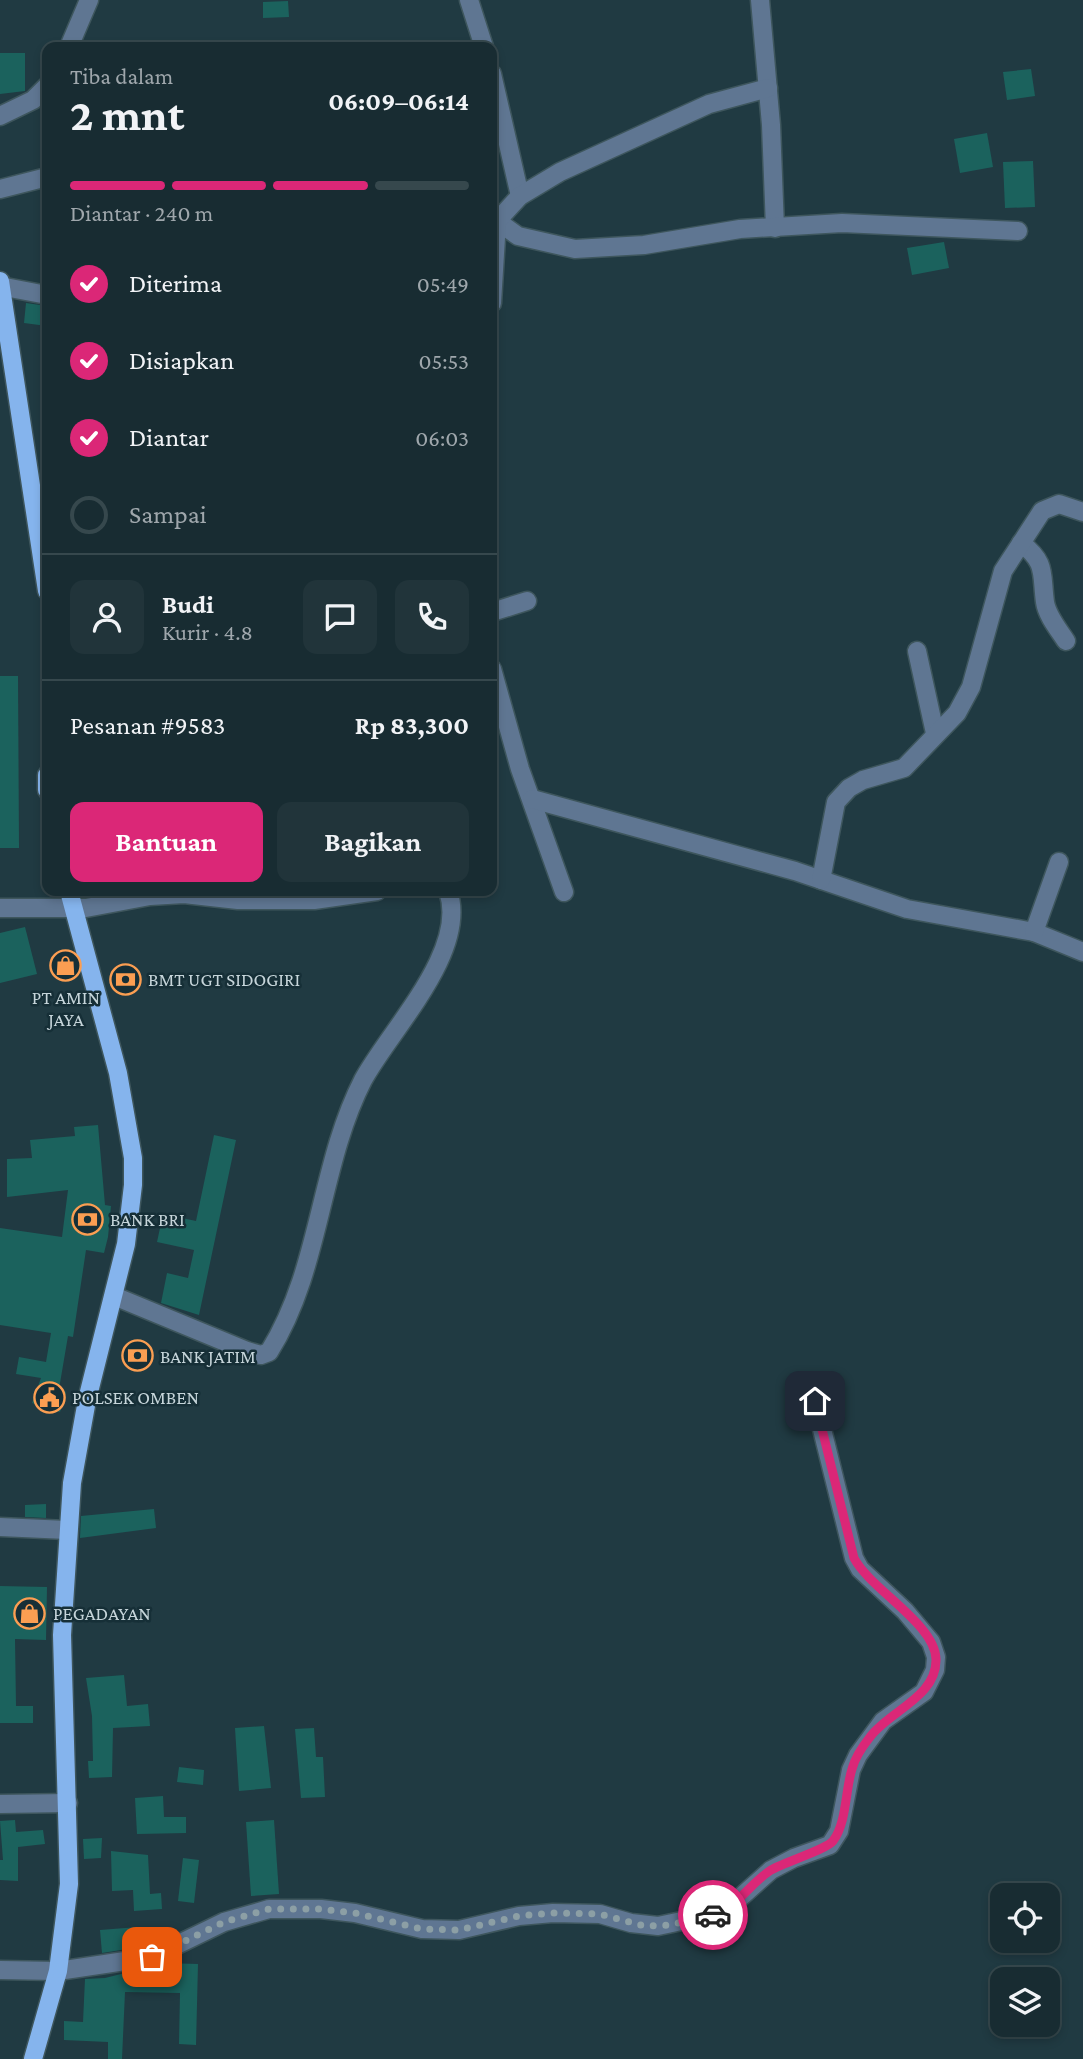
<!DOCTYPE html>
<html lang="id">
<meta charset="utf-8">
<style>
body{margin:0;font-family:"Crimson Pro",serif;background:#21343a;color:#f1f3f6;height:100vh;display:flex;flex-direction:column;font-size:26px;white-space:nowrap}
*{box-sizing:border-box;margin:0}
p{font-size:23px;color:#9fa7ac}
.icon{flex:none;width:38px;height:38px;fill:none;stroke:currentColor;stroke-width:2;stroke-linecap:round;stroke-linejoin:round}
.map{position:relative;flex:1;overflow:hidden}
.sheet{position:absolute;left:42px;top:42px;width:455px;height:854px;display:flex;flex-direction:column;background:#182c32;border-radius:14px;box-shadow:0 4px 10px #0003,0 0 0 2px #36484d}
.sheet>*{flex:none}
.buttons{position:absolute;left:990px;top:1883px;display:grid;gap:14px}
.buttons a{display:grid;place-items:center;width:70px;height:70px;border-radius:14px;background:#182c32;box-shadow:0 4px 10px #0003,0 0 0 2px #36484d;font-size:35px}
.pin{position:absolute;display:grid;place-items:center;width:60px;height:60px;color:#fff;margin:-30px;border-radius:14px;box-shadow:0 4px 10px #0006}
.courier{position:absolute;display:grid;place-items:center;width:70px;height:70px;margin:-35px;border:5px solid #db2777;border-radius:50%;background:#fff;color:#222;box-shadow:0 2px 9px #0007}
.headline em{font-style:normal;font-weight:700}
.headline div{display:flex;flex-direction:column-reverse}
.headline{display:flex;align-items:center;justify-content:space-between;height:119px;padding:0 28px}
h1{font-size:46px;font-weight:700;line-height:52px}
.bar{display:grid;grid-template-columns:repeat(4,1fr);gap:10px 7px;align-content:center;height:84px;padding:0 28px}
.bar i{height:9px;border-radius:5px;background:#36484d}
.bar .active{background:#db2777}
.bar p{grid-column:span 4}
.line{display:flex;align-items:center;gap:18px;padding:0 28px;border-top:2px solid #36484d}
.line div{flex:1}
.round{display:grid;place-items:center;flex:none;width:74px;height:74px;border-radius:14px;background:#21343a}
ol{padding:0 28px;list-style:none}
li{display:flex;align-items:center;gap:21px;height:77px}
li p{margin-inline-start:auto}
li .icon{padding:7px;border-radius:50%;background:#db2777;color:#fff;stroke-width:4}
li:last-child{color:#9fa7ac}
li i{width:38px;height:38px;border:4px solid #36484d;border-radius:50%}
.button{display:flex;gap:14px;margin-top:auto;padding:14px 28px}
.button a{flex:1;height:80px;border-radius:14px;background:#db2777;color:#fff;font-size:28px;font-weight:700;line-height:80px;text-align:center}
.button a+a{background:#21343a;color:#f1f3f6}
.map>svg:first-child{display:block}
.building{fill:#1b625d}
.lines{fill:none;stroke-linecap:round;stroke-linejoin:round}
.minor-casing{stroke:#3e565d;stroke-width:21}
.major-casing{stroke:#3e565d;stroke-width:21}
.minor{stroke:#5f7692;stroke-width:18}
.major{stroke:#85b4ed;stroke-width:18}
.done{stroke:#8c9fa5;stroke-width:7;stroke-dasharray:0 12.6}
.route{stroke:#db2777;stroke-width:9}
.labels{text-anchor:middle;stroke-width:5;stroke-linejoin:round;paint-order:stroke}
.poi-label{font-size:19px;fill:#c6d5da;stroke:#162f37;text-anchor:start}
</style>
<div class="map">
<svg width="1083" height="2059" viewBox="0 0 1083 2059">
<rect width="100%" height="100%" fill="#203a42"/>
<!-- building -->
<g class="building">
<polygon points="288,1 289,17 263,18 263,2"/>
<polygon points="0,53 25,53 25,91 0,94"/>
<polygon points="1031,69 1035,96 1007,100 1003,72"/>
<polygon points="987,133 993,167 960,173 954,139"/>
<polygon points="1033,161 1035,207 1005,208 1003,162"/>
<polygon points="944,242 949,268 912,275 907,248"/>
<polygon points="26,303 47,306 47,326 24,323"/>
<polygon points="0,676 18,676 19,848 0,848"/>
<polygon points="25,927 37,974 0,983 0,933"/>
<polygon points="98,1125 105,1205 111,1206 108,1237 104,1253 86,1250 73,1337 68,1336 59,1389 66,1392 60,1412 32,1403 41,1378 16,1374 19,1357 46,1362 51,1333 0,1325 0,1228 62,1237 68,1190 7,1197 7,1159 32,1158 30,1140 75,1136 74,1127"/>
<polygon points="214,1135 236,1140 199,1315 161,1303 167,1273 188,1278 194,1250 157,1242 163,1214 196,1221"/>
<polygon points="46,1504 46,1518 25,1517 25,1505"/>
<polygon points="154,1509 156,1528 80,1538 81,1516"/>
<polygon points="0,1586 47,1587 46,1640 15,1639 16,1706 33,1706 33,1723 0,1723"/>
<polygon points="124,1675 127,1706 148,1704 150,1726 113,1728 112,1777 89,1778 88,1761 93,1761 92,1716 86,1678"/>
<polygon points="264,1726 271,1788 239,1791 235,1728"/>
<polygon points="314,1728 316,1757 323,1757 325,1797 301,1798 295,1729"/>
<polygon points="179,1767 204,1770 203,1785 177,1782"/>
<polygon points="163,1796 164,1817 186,1817 186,1833 137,1834 135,1798"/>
<polygon points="15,1820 16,1832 43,1830 45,1844 18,1847 18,1881 0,1880 0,1860 3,1860 0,1821"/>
<polygon points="274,1820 279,1894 251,1896 246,1822"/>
<polygon points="102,1838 101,1858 84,1859 83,1839"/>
<polygon points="111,1851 148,1855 150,1894 161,1893 162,1909 134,1911 133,1890 112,1891"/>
<polygon points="183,1858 199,1860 194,1903 178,1901"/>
<polygon points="138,1927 140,1947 102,1953 100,1930"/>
<polygon points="165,1963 198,1964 196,2045 179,2044 180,1993 125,1992 122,2059 108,2059 108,2042 64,2040 64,2021 83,2022 85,1979 105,1978"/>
</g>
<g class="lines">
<defs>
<g id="minor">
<polyline points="469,0 484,47"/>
<polyline points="760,0 771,125 775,228"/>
<polyline points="69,47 89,0"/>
<polyline points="492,74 520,196"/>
<polyline points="0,116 33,100 47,86"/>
<polyline points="0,189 47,177"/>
<polyline points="492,220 497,221 518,236 575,249 644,245 740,229 842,223 1018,231"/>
<polyline points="0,286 47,295"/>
<polyline points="492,303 497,221 520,196 560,172 709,104 768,88"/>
<path d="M1021,543C1047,563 1041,573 1045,602C1047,616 1059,630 1066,641"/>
<polyline points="492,612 527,601"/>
<polyline points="917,651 935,733"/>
<polyline points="492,669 520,769 564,892"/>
<polyline points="532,799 795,871 907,909 1034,932 1083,952"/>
<polyline points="821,880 836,802 849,788 863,780 904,768 957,713 971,687 1003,571 1042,511 1059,504 1083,512"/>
<polyline points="0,908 86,908 150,896 184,894 238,900 314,900 377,891"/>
<polyline points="1034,932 1059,862"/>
<path d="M114,1296L247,1351L261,1355L269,1352C321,1269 319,1166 363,1080C390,1030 469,951 448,891"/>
<polyline points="0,1527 67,1530"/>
<polyline points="0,1804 68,1803"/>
<polyline points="0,1970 58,1971 152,1957 224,1922 269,1909 321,1909 355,1913 422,1929 459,1930 519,1916 553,1913 600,1914 631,1923 658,1926 724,1912 771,1870 794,1858 830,1845 839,1831 851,1770 858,1755 883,1721 924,1692 935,1670 936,1657 931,1642 905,1611 860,1569 854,1558 815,1401"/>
</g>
<g id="major">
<polyline points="0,281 47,591"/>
<polyline points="47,775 47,790"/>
<polyline points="33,2059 58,1971 69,1884 62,1635 72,1483 87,1400 126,1244 133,1185 133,1158 118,1073 69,891"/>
</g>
</defs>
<!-- minor casing -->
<use href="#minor" class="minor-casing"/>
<!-- major casing -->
<use href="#major" class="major-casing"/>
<!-- minor -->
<use href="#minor" class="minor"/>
<!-- major -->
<use href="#major" class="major"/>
</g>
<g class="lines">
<!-- done -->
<polyline class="done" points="152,1957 224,1922 269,1909 321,1909 355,1913 422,1929 459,1930 519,1916 553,1913 600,1914 644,1926 670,1925 713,1915"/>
<!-- route -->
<path class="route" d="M713,1915C738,1907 749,1884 771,1870C785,1862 827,1849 833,1841C847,1822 845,1791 852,1769C855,1758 862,1747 870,1737C889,1711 937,1697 936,1659C935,1624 870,1589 854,1558L815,1401"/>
</g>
<!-- icons -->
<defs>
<symbol id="shop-ring" viewBox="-11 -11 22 22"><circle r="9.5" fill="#162f37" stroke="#fb9e52" stroke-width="1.5"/><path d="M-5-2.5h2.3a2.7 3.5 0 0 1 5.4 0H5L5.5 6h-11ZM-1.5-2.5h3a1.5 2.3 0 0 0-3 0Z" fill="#fb9e52"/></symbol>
<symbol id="bank-ring" viewBox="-11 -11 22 22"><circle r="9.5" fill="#162f37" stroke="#fb9e52" stroke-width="1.5"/><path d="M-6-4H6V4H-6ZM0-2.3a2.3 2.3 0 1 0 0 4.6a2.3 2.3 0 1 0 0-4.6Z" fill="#fb9e52"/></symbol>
<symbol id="civic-ring" viewBox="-11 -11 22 22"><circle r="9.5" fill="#162f37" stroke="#fb9e52" stroke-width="1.5"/><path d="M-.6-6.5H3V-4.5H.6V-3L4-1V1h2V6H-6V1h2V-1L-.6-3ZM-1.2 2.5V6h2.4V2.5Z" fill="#fb9e52"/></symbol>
</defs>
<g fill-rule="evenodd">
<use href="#shop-ring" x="48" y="948" width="35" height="35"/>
<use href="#bank-ring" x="108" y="962" width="35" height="35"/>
<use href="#bank-ring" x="70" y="1202" width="35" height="35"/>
<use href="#bank-ring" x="120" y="1338" width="35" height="35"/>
<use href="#civic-ring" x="32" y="1380" width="35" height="35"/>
<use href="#shop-ring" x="12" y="1596" width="35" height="35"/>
</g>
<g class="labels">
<!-- poi labels -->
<g class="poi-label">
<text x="148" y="986">BMT UGT SIDOGIRI</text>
<text x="66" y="1004" text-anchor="middle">PT AMIN<tspan x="66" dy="22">JAYA</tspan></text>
<text x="110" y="1226">BANK BRI</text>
<text x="160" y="1363">BANK JATIM</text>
<text x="72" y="1404">POLSEK OMBEN</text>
<text x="53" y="1620">PEGADAYAN</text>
</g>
</g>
</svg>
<div class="buttons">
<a><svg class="icon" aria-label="locate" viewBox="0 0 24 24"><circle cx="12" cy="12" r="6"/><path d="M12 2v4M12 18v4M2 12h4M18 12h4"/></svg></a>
<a><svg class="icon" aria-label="layers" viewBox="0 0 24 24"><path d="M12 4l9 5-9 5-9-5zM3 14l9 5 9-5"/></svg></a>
</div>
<div class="pin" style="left:152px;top:1957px;background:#ea580c"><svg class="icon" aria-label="bag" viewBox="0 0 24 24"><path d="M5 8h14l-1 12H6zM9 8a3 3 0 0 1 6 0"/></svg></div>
<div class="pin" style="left:815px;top:1401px;background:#1f2937"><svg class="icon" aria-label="home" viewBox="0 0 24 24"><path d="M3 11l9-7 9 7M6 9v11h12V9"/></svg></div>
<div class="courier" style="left:713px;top:1915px"><svg class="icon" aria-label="car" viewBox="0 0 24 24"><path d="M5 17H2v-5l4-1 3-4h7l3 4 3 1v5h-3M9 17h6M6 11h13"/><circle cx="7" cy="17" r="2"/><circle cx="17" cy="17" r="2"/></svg></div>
<section class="sheet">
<div class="headline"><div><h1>2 mnt</h1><p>Tiba dalam</p></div><em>06:09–06:14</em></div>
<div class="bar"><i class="active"></i><i class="active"></i><i class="active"></i><i></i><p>Diantar · 240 m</p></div>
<ol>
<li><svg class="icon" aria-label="check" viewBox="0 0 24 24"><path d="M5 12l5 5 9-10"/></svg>Diterima<p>05:49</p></li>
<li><svg class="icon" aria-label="check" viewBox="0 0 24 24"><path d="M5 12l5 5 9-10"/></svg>Disiapkan<p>05:53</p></li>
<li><svg class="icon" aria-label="check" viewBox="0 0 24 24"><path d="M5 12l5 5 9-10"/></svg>Diantar<p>06:03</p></li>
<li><i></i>Sampai</li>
</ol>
<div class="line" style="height:126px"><a class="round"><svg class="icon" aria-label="person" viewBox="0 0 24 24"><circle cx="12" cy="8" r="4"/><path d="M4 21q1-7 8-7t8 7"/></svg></a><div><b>Budi</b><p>Kurir · 4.8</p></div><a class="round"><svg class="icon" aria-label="chat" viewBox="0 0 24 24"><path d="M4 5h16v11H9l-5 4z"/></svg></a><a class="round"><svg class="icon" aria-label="phone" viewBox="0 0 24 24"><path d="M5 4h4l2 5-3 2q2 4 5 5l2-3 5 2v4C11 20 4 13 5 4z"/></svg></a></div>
<div class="line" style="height:91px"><div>Pesanan #9583</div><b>Rp 83,300</b></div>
<div class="button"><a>Bantuan</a><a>Bagikan</a></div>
</section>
</div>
